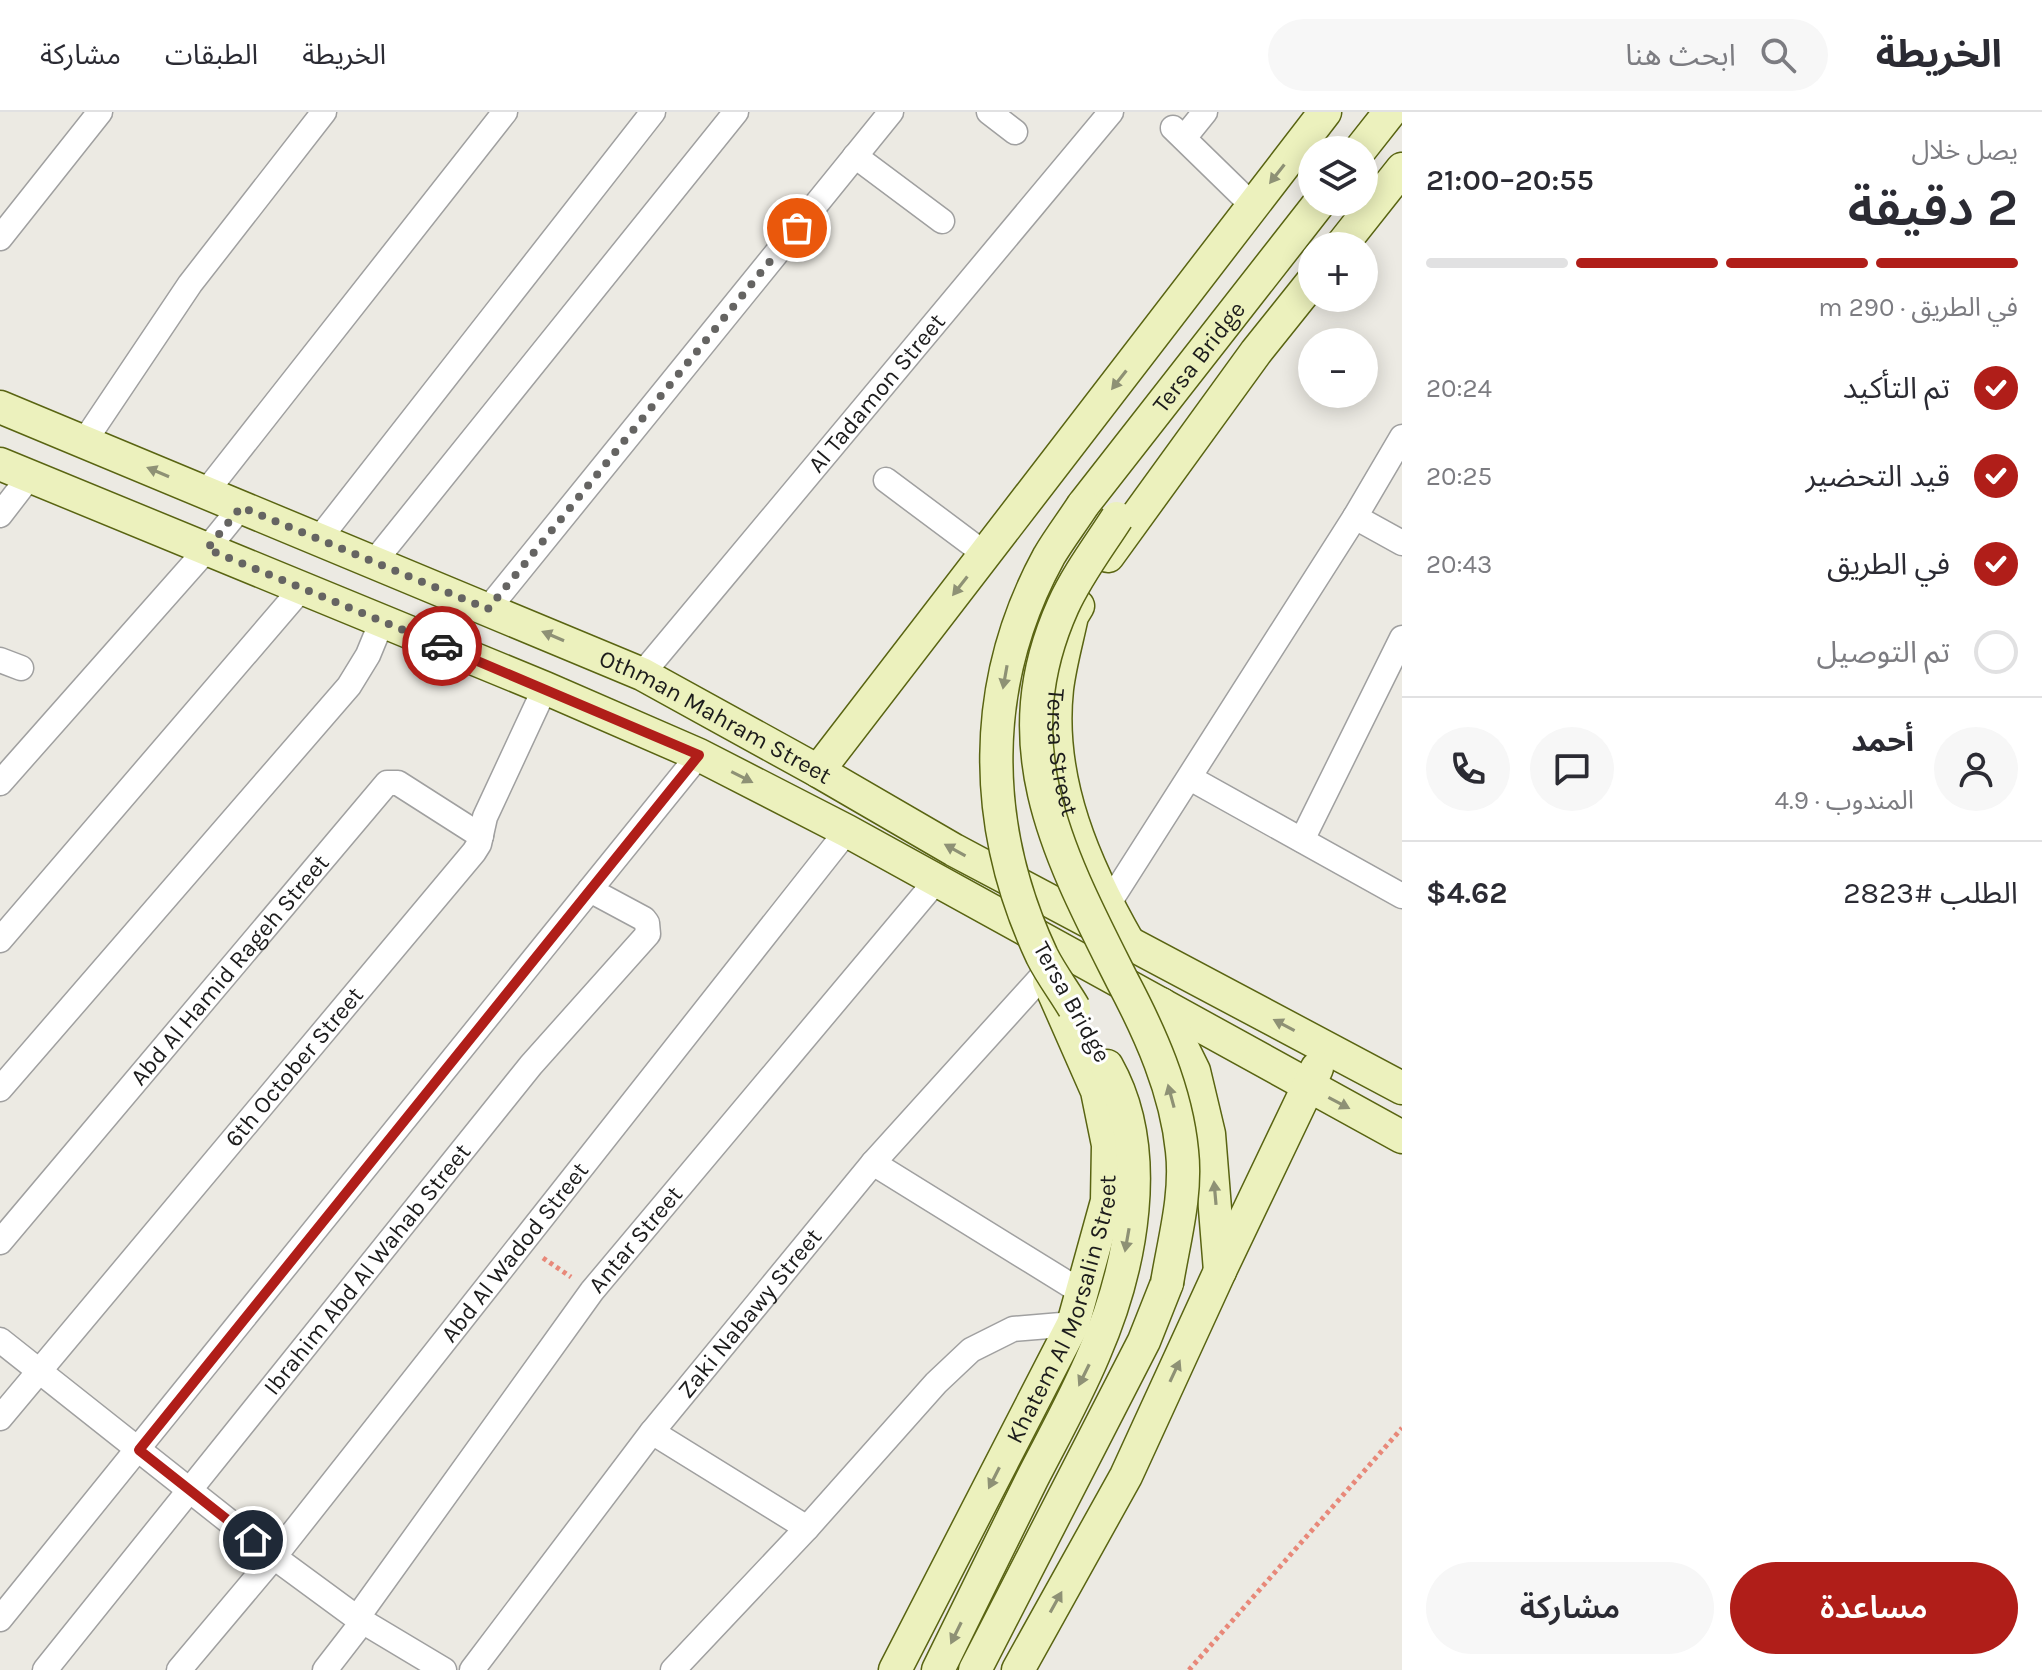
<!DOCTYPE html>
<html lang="ar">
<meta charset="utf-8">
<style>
body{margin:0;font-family:Karla,"Noto Sans Arabic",sans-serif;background:#f7f7f7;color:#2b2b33;direction:rtl;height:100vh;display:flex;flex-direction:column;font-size:30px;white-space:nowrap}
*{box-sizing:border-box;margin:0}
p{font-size:26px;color:#7c7c81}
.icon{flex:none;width:44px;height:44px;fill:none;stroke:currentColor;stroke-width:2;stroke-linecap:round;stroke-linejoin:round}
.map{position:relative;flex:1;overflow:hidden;direction:ltr}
.drawer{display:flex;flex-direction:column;background:#fff;width:640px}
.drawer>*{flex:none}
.tools{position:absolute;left:1298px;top:24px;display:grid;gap:16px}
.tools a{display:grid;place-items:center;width:80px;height:80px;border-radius:50%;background:#fff;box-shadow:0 4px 20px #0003;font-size:40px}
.pin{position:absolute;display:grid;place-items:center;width:68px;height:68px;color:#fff;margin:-34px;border:4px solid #fff;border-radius:50%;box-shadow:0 2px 8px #0007}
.courier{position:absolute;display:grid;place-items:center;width:80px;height:80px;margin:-40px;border:6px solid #b01e19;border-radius:50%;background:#fff;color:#222;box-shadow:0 2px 10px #0007}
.headline em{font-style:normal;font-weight:600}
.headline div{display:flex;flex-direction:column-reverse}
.headline{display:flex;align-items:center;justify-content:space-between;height:136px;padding:0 24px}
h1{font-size:52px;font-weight:600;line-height:60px}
.bar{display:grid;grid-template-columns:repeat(4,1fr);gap:12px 8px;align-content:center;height:96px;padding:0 24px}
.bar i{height:10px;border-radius:6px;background:#e1e1e2}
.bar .on{background:#b01e19}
.bar p{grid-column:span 4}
.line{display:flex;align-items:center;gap:20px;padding:0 24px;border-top:2px solid #e1e1e2}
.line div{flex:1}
.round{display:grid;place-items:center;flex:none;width:84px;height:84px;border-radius:42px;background:#f7f7f7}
ol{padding:0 24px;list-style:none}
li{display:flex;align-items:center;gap:24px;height:88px}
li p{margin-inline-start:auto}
li .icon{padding:8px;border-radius:50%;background:#b01e19;color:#fff;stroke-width:4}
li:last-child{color:#7c7c81}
li i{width:44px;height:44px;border:4px solid #e1e1e2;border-radius:50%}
.primary-button{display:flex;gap:16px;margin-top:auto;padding:16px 24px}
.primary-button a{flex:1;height:92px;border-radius:48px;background:#b01e19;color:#fff;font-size:32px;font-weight:600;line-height:92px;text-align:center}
.primary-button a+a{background:#f7f7f7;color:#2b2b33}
header{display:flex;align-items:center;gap:48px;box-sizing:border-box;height:112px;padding:0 40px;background:#fff;border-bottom:2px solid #e1e1e2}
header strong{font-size:38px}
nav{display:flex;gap:44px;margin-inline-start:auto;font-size:28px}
.search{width:560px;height:72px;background:#f7f7f7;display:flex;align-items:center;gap:20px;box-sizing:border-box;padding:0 28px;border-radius:44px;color:#7c7c81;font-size:30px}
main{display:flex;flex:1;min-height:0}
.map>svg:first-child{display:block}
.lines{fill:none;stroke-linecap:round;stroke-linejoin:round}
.minor-casing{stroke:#a0a0a0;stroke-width:27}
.secondary-casing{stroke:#596412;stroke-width:35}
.path{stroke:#e88879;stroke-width:5;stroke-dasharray:4 4;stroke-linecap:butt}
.minor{stroke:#fff;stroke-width:24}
.secondary{stroke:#ecf1bd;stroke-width:32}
.secondary-bridge-casing{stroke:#596412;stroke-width:35;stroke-linecap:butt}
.secondary-bridge{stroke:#ecf1bd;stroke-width:32}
.oneway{fill:#8e9175}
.done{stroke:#656462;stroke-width:8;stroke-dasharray:0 14.4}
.route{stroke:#b01e19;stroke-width:10}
.labels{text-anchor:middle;stroke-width:6;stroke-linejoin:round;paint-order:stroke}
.street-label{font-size:24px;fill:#1c1c1c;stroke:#fff}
</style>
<header>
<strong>الخريطة</strong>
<div class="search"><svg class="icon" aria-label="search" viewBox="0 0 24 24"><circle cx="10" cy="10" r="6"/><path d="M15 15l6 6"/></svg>ابحث هنا</div>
<nav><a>الخريطة</a><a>الطبقات</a><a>مشاركة</a></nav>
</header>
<main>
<section class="drawer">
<div class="headline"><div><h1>2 دقيقة</h1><p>يصل خلال</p></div><em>20:55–21:00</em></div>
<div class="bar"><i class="on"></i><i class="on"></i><i class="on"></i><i></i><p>في الطريق · 290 m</p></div>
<ol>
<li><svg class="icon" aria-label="check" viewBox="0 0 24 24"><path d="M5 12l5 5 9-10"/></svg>تم التأكيد<p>20:24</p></li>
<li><svg class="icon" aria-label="check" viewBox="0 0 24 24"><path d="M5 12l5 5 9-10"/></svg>قيد التحضير<p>20:25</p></li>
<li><svg class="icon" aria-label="check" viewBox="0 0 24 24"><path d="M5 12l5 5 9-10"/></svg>في الطريق<p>20:43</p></li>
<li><i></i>تم التوصيل</li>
</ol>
<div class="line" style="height:144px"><a class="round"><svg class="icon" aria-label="person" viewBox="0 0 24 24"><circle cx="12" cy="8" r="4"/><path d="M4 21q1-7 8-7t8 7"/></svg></a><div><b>أحمد</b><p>المندوب · 4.9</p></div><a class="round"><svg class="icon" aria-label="chat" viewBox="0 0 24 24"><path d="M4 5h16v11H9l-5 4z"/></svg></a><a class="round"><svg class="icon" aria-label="phone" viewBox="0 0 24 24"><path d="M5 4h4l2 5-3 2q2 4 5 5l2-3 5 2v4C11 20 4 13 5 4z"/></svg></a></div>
<div class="line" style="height:104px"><div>الطلب #2823</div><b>$4.62</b></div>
<div class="primary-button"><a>مساعدة</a><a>مشاركة</a></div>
</section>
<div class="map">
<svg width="1402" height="1558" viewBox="0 0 1402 1558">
<rect width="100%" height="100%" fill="#eceae3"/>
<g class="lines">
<defs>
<g id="minor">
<polyline points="989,0 1015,20"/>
<polyline points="1173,16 1253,94"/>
<polyline points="1184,26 1205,0"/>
<polyline points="855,44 942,109"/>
<polyline points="0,126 100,0"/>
<polyline points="84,330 190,172 324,0"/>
<polyline points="886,368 985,442"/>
<polyline points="206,380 505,0"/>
<polyline points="0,403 30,364"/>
<polyline points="1355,405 1402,431"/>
<polyline points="319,427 653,0"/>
<polyline points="374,450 736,0"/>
<polyline points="488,497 891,0"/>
<polyline points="0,548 21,556"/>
<path id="s1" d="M642,562L1111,0"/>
<polyline points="1190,666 1402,784"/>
<polyline points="0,671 207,437 241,395"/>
<polyline points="1302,728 1402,526"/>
<polyline points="1107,794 1355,405 1402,325"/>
<polyline points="0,828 302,476"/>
<polyline points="0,977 349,574 368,543 382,509"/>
<polyline points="873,1051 1083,1181"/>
<path id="s2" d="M0,1130L387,671H398L481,724"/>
<polyline points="0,1228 274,1445 357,1506 444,1558"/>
<path id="s3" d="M0,1306L474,740L479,732L485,705L545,576"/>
<polyline points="652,1320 807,1416"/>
<path id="s4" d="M357,1506L592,1179L936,769"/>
<polyline points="0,1507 699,643"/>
<path id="s5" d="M45,1558L531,953L648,822L647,811L644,807L590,778"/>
<path id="s6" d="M179,1558L274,1445L847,719"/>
<polyline points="325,1558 363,1509"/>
<path id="s7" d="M472,1558L652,1320L873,1051L1045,861"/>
<polyline points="673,1558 807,1416 936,1271 971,1238 1013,1217 1073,1212"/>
</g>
<g id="secondary">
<polyline points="1360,38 1390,0"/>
<polyline points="1341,134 1402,57"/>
<path id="s8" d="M0,295L642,562L818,659L954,738L1402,976"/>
<polyline points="0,352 545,576 699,643 847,719 1402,1025"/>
<path id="s9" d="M1083,393L1320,90"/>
<polyline points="1108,444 1256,240 1312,170"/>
<path id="s10" d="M1078,494L1072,504C1067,528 1060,552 1057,577C1047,669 1085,755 1130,833"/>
<polyline points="818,659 1325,0"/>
<polyline points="1161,892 1194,959 1209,1022 1220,1159"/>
<path id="s11" d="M895,1558L1073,1212L1107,1089L1108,1033L1097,979L1049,870"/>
<path d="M938,1558C969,1494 1001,1431 1032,1367C1053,1326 1076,1285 1094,1242C1131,1157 1155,1039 1107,954"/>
<polyline points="975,1558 1144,1229 1167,1171"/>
<polyline points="1018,1558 1126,1364 1220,1159 1317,956"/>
</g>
</defs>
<!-- minor casing -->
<use href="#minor" class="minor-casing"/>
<!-- secondary casing -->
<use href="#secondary" class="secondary-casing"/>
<!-- path -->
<g class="path">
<polyline points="543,1146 571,1165"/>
<polyline points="1189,1558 1402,1316"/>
</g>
<!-- minor -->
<use href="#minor" class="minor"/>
<!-- secondary -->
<use href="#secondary" class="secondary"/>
<defs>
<g id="secondary-bridge">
<path d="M1117,406C1099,434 1077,463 1063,494C1000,634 1059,743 1122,868C1150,921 1176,978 1182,1039C1187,1083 1174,1128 1167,1171"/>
<path d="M1074,896C1064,879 1051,862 1042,844C981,714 979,572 1049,444C1059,427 1072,410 1083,393"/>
</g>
</defs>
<!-- secondary-bridge casing -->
<use href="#secondary-bridge" class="secondary-bridge-casing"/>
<!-- secondary-bridge -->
<use href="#secondary-bridge" class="secondary-bridge"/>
</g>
<!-- one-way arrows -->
<defs><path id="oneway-solid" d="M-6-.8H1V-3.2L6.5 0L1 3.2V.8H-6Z" transform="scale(2)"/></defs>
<g class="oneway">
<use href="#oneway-solid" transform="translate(1277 62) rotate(128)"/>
<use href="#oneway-solid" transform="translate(1119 268) rotate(128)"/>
<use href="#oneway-solid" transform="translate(158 360) rotate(-157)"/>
<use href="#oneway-solid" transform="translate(960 474) rotate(128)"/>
<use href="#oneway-solid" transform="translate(553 524) rotate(-157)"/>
<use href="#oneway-solid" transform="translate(1005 565) rotate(100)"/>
<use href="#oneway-solid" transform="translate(742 665) rotate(27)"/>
<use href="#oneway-solid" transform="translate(955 738) rotate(-151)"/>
<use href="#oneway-solid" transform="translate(1284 913) rotate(-152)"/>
<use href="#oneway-solid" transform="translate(1171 984) rotate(-105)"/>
<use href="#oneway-solid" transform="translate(1339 991) rotate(28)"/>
<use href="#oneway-solid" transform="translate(1215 1081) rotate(-95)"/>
<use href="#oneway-solid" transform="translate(1127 1128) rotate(100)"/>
<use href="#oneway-solid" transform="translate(1175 1259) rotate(-65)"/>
<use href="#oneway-solid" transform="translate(1084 1263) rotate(116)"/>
<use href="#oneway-solid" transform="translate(994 1366) rotate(117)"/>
<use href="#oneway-solid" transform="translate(1056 1490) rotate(-61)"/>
<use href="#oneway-solid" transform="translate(956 1521) rotate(116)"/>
</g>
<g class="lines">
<!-- done -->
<polyline class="done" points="442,534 207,437 241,395 488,497 797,116"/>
<!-- route -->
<polyline class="route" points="253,1428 139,1338 699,643 442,534"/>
</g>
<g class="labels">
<!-- street labels -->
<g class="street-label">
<text dy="8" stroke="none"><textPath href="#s9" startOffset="188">Tersa Bridge</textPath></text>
<text dy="8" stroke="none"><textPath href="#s1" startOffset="366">Al Tadamon Street</textPath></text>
<text dy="8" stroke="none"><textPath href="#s8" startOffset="780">Othman Mahram Street</textPath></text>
<text dy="8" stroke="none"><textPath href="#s10" startOffset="150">Tersa Street</textPath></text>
<text dy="8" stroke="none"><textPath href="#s2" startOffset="356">Abd Al Hamid Rageh Street</textPath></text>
<text transform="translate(1072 890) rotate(61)" y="8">Tersa Bridge</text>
<text dy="8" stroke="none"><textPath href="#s3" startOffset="458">6th October Street</textPath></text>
<text dy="8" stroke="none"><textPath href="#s4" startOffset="470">Antar Street</textPath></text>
<text dy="8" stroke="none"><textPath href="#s6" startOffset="536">Abd Al Wadod Street</textPath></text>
<text dy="8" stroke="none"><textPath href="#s5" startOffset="514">Ibrahim Abd Al Wahab Street</textPath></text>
<text dy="8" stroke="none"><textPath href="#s11" startOffset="400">Khatem Al Morsalin Street</textPath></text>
<text dy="8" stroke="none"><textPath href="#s7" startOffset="452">Zaki Nabawy Street</textPath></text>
</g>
</g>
</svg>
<div class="tools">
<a><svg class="icon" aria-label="layers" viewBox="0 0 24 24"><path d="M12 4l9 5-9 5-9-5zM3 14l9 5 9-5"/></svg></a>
<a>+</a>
<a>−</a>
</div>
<div class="pin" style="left:797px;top:116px;background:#ea580c"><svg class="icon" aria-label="bag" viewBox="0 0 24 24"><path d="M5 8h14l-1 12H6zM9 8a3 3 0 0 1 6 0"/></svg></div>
<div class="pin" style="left:253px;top:1428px;background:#1f2937"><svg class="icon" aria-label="home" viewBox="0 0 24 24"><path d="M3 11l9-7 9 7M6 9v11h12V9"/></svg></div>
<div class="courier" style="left:442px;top:534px"><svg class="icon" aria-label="car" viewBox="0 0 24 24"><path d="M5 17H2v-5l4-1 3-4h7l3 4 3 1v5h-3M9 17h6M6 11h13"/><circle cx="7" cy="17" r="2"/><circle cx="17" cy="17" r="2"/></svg></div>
</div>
</main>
